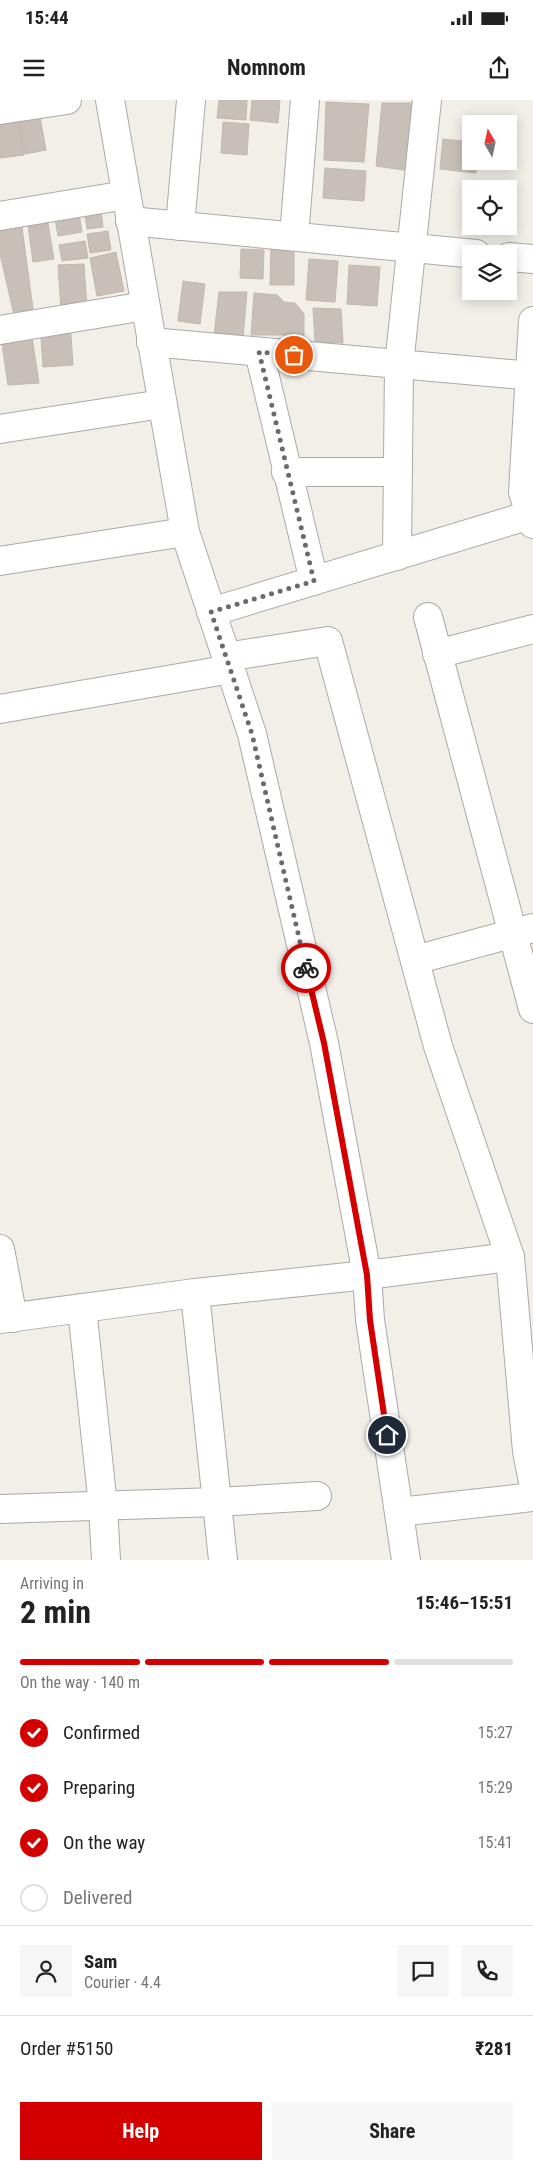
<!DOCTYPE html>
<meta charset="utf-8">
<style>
body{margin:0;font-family:"Roboto Condensed",sans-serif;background:#f6f6f6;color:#222;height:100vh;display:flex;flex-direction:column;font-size:19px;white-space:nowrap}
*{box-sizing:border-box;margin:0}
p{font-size:16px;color:#767676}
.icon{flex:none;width:28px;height:28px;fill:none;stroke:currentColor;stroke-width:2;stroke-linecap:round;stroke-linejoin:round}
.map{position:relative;height:1460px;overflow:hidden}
.drawer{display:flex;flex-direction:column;background:#fff;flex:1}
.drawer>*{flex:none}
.needle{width:32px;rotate:351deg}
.fabs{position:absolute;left:462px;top:15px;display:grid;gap:10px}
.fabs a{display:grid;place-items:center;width:55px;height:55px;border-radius:0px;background:#fff;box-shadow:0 2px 12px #0003;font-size:25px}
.pin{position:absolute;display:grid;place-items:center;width:42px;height:42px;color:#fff;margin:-21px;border:2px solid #fff;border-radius:50%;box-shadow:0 1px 5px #0007}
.courier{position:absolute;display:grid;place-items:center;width:50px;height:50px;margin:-25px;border:4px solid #d40000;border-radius:50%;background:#fff;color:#222;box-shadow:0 1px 6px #0007}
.head em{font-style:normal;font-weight:700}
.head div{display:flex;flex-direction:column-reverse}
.head{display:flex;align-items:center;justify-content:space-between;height:85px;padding:0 20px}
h1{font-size:32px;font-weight:700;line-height:38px}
.bar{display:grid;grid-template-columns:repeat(4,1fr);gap:8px 5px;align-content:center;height:60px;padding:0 20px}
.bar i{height:6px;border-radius:4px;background:#e0e0e0}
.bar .on{background:#d40000}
.bar p{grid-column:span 4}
.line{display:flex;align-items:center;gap:12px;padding:0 20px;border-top:1px solid #e0e0e0}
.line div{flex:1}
.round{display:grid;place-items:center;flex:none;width:52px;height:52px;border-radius:0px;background:#f6f6f6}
ol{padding:0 20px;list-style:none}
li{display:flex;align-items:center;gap:15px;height:55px}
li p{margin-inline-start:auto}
li .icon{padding:5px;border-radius:50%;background:#d40000;color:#fff;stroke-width:4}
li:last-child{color:#767676}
li i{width:28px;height:28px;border:2px solid #e0e0e0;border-radius:50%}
.primary-button{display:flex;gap:10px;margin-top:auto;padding:10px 20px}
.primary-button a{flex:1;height:58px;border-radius:0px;background:#d40000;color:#fff;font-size:20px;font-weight:700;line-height:58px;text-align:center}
.primary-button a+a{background:#f6f6f6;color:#222}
.status{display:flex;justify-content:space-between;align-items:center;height:35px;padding:0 25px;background:#fff;direction:ltr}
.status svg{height:14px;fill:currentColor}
header{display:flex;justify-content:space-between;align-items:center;height:65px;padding:0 20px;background:#fff;font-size:22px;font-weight:700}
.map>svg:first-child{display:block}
.building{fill:#c7bfb8;stroke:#c4b6ab}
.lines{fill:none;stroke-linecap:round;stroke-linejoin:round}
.minor-casing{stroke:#a9a9a9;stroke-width:30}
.minor{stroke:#fff;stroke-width:28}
.done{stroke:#6b6a68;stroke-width:5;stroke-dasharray:0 9}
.route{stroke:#d40000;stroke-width:6}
</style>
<div class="status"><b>15:44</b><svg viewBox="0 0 49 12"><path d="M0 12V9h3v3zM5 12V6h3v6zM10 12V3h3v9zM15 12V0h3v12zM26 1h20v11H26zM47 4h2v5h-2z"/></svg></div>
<header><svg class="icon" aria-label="menu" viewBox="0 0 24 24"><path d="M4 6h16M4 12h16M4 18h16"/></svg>Nomnom<svg class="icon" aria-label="share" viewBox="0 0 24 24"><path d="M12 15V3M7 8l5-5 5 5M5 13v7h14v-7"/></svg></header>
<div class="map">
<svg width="533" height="1460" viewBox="0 0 533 1460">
<rect width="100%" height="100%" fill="#f2efe9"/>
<!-- building -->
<g class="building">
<polygon points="219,0 247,0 246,20 217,18"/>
<polygon points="252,0 280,0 278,23 250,20"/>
<polygon points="326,2 369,4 364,62 324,60"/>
<polygon points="382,3 418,3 411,71 376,66"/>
<polygon points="40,17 46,50 25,54 19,20"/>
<polygon points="19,20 24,55 0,58 0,23"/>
<polygon points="223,22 249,24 247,55 221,53"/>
<polygon points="443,39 471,42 471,61 477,61 476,73 440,69"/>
<polygon points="325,68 366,71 364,101 323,98"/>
<polygon points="101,111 103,127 87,129 85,114"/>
<polygon points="79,114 82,132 58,136 55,118"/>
<polygon points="21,120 33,209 14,215 0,154 0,123"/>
<polygon points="48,123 54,159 33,162 28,126"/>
<polygon points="108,131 111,150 90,153 87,134"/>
<polygon points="85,141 88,158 62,161 59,145"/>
<polygon points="271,147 294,147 294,185 270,185"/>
<polygon points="241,149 264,150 263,179 240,178"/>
<polygon points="116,152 124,191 97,196 90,158"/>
<polygon points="309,159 338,161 335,202 306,200"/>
<polygon points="84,164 87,208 61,210 58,165"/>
<polygon points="349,165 380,167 377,206 347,204"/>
<polygon points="509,170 516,171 512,198 468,191 471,172 471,191 509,191"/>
<polygon points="183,181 205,184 200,224 178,221"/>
<polygon points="219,192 247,192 243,238 214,235"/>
<polygon points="254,193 277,195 284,202 295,203 304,214 304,240 283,235 251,235"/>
<polygon points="313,208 341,209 343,243 315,242"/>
<polygon points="70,221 73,265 43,267 40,224"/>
<polygon points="32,237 39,283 8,285 2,244"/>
</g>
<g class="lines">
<defs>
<g id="minor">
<polyline points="110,0 185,432"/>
<polyline points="0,10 67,0"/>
<polyline points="0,116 126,95"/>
<polyline points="130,121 476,154"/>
<polyline points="180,126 191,0"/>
<polyline points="294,136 305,0"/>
<polyline points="509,157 533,159"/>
<polyline points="533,221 523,392 533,424"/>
<polyline points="0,230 145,206"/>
<polyline points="151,242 533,276"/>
<polyline points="259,252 314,481"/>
<polyline points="0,329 162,304"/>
<polyline points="286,372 398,372"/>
<polyline points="397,456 399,265 427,0"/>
<polyline points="0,461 185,432 252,634 324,943 367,1175 370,1220 406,1460"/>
<polyline points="211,512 530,415"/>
<polyline points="428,517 533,909"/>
<polyline points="437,554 533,529"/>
<polyline points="226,557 328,541 438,946 510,1157 527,1351 533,1382"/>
<polyline points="0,609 231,569"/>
<polyline points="415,860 533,828"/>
<polyline points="0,1149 13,1218"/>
<polyline points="195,1193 223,1460"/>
<polyline points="82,1208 103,1406 106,1460"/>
<polyline points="0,1219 195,1193 367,1175 510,1157"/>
<polyline points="0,1409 217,1402 317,1396"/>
<polyline points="399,1412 533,1397"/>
</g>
</defs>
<!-- minor casing -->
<use href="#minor" class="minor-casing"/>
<!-- minor -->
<use href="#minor" class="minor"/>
</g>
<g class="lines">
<!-- done -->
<polyline class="done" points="294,255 259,252 314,481 211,512 252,634 306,868"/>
<!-- route -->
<polyline class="route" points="306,868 324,943 367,1175 370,1220 387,1335"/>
</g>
</svg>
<div class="fabs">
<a><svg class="needle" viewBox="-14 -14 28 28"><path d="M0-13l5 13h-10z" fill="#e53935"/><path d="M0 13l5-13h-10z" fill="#767676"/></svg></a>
<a><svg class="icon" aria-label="locate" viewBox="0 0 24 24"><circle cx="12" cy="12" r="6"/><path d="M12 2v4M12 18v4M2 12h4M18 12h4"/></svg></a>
<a><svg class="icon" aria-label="layers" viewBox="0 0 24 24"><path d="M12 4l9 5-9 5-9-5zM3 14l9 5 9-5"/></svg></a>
</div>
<div class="pin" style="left:294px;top:255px;background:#ea580c"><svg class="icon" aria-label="bag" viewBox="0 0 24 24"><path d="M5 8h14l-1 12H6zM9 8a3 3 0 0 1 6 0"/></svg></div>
<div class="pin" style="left:387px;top:1335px;background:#1f2937"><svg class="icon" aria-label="home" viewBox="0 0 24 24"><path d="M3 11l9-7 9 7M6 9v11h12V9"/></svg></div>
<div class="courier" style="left:306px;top:868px"><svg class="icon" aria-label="bike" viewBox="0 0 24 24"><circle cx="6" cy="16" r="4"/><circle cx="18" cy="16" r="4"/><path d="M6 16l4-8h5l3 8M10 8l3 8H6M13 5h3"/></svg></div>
</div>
<section class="drawer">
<div class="head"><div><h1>2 min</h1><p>Arriving in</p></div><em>15:46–15:51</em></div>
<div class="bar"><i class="on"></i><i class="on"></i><i class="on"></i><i></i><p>On the way · 140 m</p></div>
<ol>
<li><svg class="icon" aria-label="check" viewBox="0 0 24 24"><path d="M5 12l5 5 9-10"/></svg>Confirmed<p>15:27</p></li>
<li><svg class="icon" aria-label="check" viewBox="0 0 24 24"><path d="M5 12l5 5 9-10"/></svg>Preparing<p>15:29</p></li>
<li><svg class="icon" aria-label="check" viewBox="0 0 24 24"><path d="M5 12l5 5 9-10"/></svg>On the way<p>15:41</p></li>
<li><i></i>Delivered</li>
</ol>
<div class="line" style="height:90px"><a class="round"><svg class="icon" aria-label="person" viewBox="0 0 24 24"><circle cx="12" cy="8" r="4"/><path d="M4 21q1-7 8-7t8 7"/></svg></a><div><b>Sam</b><p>Courier · 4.4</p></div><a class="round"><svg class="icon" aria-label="chat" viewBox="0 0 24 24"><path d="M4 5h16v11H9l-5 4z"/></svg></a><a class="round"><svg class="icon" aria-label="phone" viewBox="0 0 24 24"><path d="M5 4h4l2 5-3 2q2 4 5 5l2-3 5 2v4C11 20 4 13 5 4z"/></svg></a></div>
<div class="line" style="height:65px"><div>Order #5150</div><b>₹281</b></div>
<div class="primary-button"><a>Help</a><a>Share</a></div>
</section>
